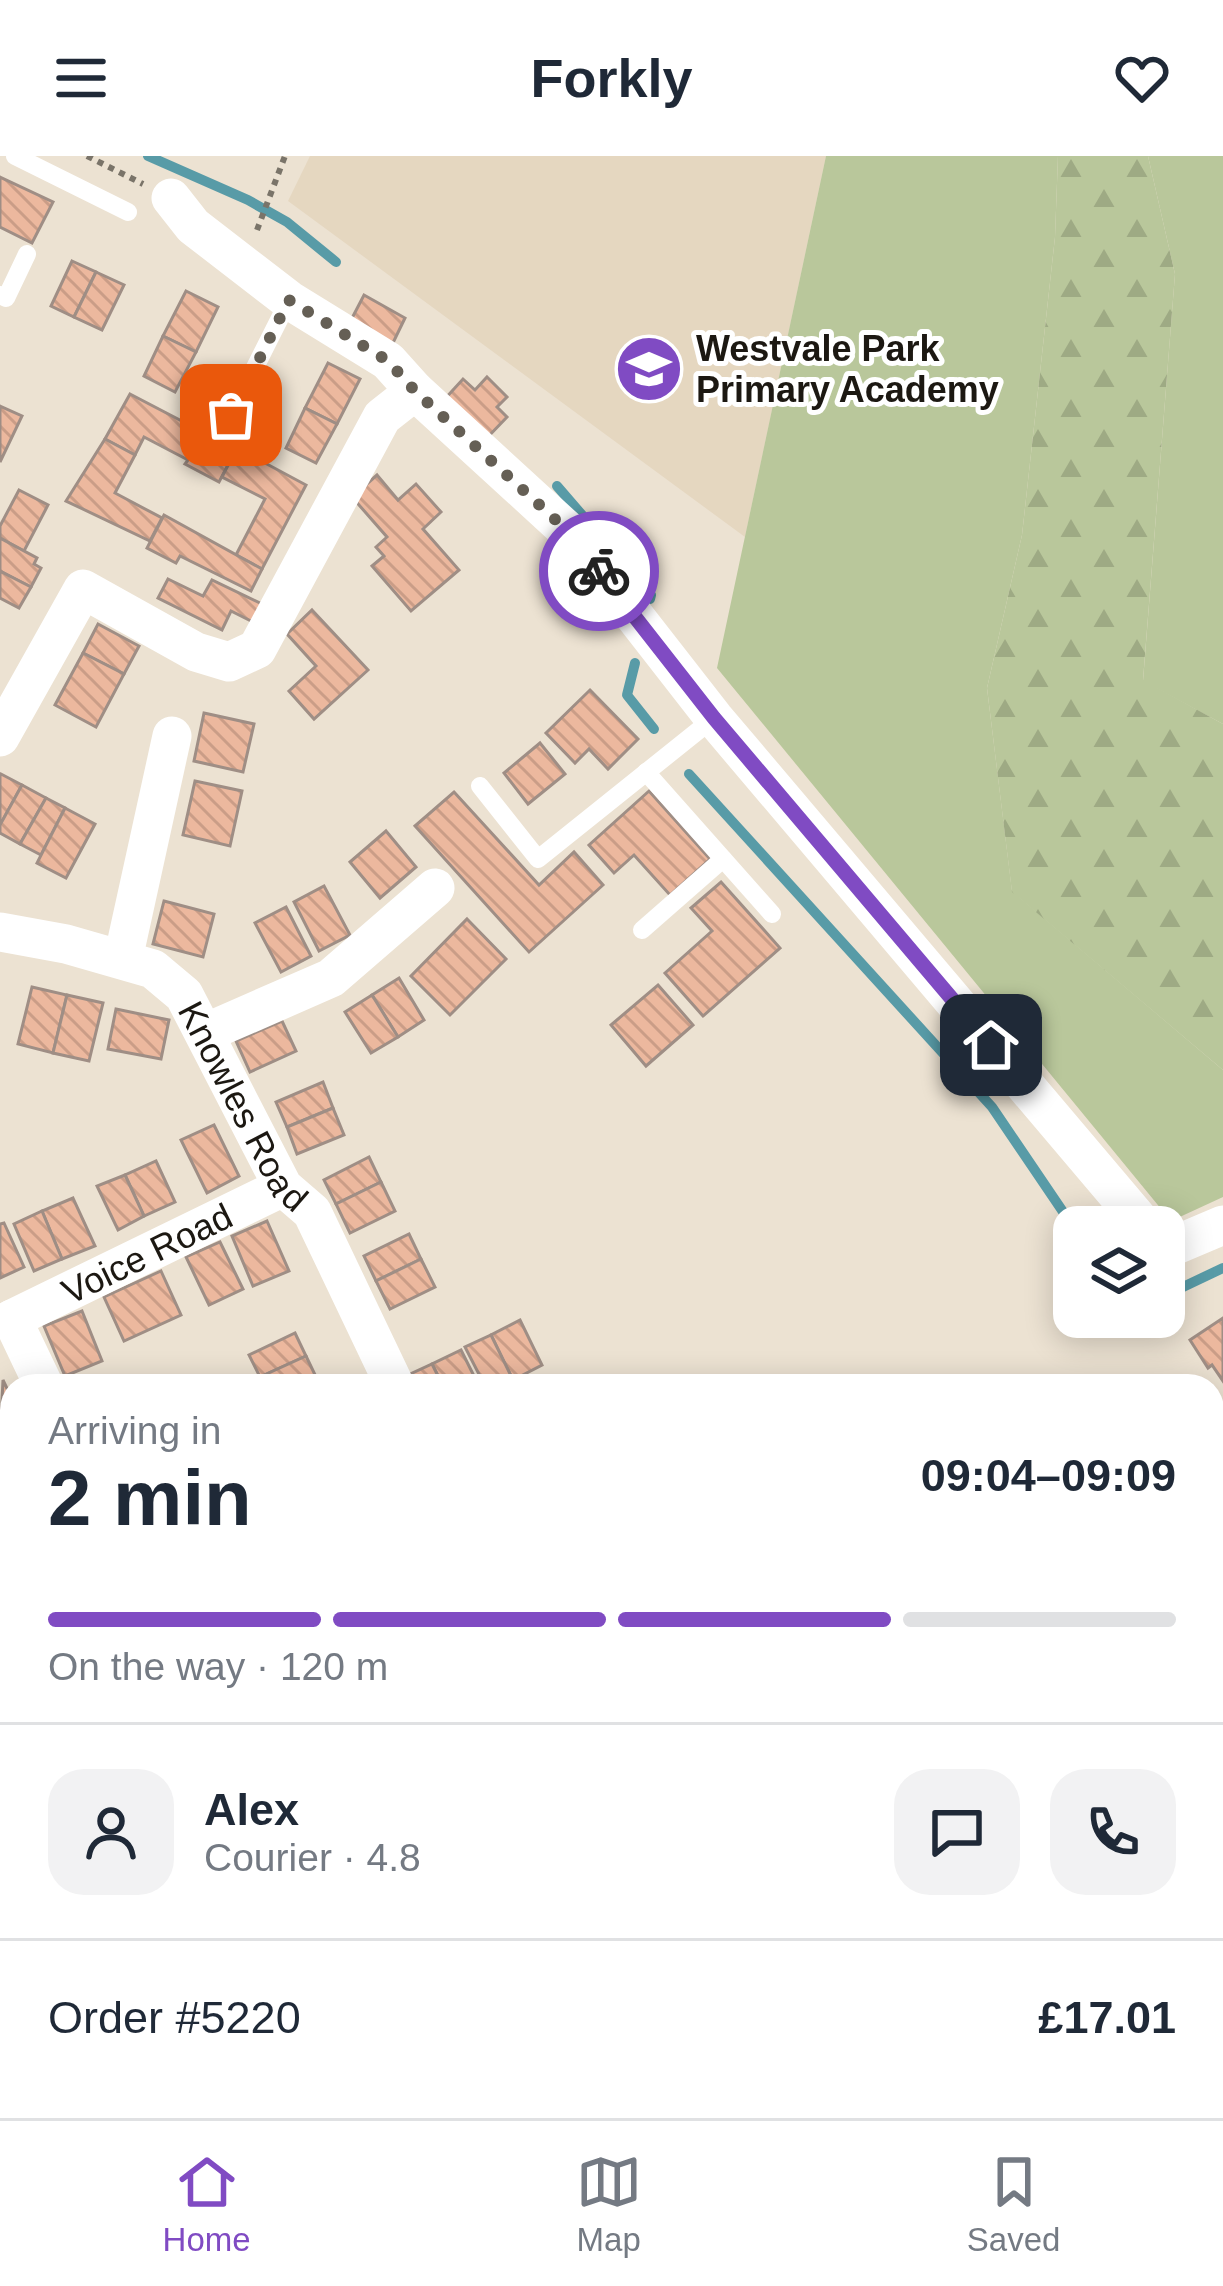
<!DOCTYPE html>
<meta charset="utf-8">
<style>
body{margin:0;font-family:Helvetica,sans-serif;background:#f2f2f3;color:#1f2937;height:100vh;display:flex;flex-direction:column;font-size:45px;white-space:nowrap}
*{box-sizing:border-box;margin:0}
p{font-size:39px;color:#747a83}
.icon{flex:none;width:66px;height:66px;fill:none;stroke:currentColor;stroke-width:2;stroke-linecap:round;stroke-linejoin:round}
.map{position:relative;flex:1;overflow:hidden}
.details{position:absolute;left:0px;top:1218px;width:1224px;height:744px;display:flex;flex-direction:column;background:#fff;border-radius:36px 36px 0 0;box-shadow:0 6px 30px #0003}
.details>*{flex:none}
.controls{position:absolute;left:1053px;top:1050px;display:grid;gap:24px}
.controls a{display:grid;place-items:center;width:132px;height:132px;border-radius:24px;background:#fff;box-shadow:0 6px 30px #0003;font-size:60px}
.pin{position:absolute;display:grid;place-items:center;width:102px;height:102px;color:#fff;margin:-51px;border-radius:24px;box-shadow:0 6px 18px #0006}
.courier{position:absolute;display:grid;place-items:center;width:120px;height:120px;margin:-60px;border:9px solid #804bc3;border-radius:50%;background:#fff;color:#222;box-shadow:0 3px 15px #0007}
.headline em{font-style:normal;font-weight:700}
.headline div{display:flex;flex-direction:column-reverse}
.headline{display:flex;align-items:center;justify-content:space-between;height:204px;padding:0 48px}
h1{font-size:78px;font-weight:700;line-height:90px}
.bar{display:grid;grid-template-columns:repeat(4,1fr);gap:18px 12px;align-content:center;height:144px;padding:0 48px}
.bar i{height:15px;border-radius:9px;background:#e0e1e3}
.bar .current{background:#804bc3}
.bar p{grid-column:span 4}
.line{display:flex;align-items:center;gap:30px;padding:0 48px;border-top:3px solid #e0e1e3}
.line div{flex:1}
.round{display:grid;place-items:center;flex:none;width:126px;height:126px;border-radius:36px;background:#f2f2f3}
header{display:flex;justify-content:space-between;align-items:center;height:156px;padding:0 48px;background:#fff;font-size:54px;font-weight:700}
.menu{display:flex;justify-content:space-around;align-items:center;height:168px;border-top:3px solid #e0e1e3;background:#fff;font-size:33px;color:#747a83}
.menu a{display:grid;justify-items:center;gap:6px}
.menu .current{color:#804bc3}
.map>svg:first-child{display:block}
.built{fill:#e5d7c0}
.grass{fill:#b9c79b}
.forest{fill:url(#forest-firs)}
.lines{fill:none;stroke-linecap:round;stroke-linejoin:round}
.stream{stroke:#589ba7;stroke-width:10}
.building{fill:url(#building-back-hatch);stroke:#9f8e85;stroke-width:3}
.path{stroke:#7a7469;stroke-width:6;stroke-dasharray:6 6;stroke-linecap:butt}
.service{stroke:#fff;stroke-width:18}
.minor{stroke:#fff;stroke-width:39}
.done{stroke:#655f55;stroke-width:12;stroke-dasharray:0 21.6}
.route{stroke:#804bc3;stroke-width:15}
.labels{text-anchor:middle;stroke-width:10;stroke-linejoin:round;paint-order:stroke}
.poi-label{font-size:36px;font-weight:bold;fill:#1c1812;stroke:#fff;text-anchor:start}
.street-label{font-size:36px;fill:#1c1812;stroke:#fff}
</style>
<header><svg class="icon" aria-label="menu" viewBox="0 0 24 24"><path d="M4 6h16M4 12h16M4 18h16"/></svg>Forkly<svg class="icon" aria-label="heart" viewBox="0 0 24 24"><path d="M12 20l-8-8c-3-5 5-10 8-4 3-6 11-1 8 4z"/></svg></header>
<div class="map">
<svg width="1223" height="1962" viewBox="0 0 1223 1962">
<defs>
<pattern id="forest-firs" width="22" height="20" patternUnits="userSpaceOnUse" patternTransform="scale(3)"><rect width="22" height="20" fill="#b9c79b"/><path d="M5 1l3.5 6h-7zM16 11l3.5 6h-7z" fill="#9eaa84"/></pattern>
<pattern id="building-back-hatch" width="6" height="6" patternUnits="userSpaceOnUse" patternTransform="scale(3)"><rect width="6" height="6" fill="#ecb89e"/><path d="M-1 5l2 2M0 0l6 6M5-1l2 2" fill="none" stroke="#ca9d87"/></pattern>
</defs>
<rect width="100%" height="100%" fill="#ece2d2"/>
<!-- built -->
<polygon class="built" points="310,0 826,0 745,381 288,45"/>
<!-- grass -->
<g class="grass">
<polygon points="826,0 1058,0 1055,81 1022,379 987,532 1012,735 1223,914 1223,1041 1171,1065 717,512"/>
<polygon points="1148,0 1223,0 1223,568 1143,525 1175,118"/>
<polygon points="867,1950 991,1950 976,1962 873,1962"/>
</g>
<!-- forest -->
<polygon class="forest" points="1058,0 1148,0 1175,118 1143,524 1223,568 1223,914 1012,736 987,532 1022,379 1055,81"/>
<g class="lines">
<!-- stream -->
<g class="stream">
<polyline points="148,0 248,44 287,66 336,106"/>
<polyline points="557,330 651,439 650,443"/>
<polyline points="635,507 627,539 654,573"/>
<polyline points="689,618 992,951 1074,1072"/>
<polyline points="1164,1140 1223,1112"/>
</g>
</g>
<!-- building -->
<g class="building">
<polygon points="0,21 53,46 32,87 0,71"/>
<polygon points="72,105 96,116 74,161 51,150"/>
<polygon points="96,116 124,129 102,174 74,161"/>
<polygon points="186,135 218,151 196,196 163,180"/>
<polygon points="364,139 405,162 391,191 349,168"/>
<polygon points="163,180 196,196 175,236 144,220"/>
<polygon points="328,207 360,223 337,268 305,252"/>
<polygon points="487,221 507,241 497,251 507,261 485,284 443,245 463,223 475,234"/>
<polygon points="130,238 201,275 204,270 239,288 219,326 185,308 188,304 144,281 135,299 105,283"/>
<polygon points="0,250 22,260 0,306"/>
<polygon points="305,252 337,268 316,307 286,292"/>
<polygon points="105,283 135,299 115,337 162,362 150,385 66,345"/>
<polygon points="237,292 306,329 262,413 236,399 265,343 222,321"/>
<polygon points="377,319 398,344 416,328 441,356 423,373 459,414 411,455 372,410 384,400 376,391 387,381 352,341"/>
<polygon points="19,334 48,349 24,395 0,382 0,370"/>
<polygon points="164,359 262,413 251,435 180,400 176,407 147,392"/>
<polygon points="0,382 37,402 34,408 41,412 31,431 0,415"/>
<polygon points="0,415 31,431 19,452 0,442"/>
<polygon points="168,423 203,440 212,424 264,449 255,467 231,455 222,474 158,442"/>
<polygon points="312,454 368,514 314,563 289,535 316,510 287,478"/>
<polygon points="98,468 139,490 124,518 83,497"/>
<polygon points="83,497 124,518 96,571 55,549"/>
<polygon points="590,534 638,583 608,613 589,593 575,607 546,577"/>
<polygon points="204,557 254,568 243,616 194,605"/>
<polygon points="540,587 565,618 528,648 504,617"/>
<polygon points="1,618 22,629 0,669 0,620"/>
<polygon points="195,625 242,635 230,690 183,679"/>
<polygon points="22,629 46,642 20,688 0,677 0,669"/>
<polygon points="649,635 710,703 670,739 634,699 614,717 589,689"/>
<polygon points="454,636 539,729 574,696 603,729 529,796 415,670"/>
<polygon points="46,642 65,652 41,699 20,688"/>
<polygon points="65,652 95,668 66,722 37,707"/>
<polygon points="386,675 416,711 380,742 350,706"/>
<polygon points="721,726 780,792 703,860 665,817 712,775 691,752"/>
<polygon points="324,730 350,779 319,795 294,746"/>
<polygon points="164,745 214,758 203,801 153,788"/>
<polygon points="286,751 311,800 281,816 255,767"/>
<polygon points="467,763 506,803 450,859 411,820"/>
<polygon points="399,822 424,864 398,881 372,839"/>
<polygon points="658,829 693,869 646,910 611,869"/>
<polygon points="32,831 67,839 53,897 18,888"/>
<polygon points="67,839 103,847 89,905 53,897"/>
<polygon points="372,839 398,881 371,897 345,856"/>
<polygon points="116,853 169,864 161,903 108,893"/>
<polygon points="282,865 296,895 250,916 236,885"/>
<polygon points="323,926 333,952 287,971 276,946"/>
<polygon points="333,952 344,979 297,998 287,971"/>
<polygon points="214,969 239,1020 207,1037 181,984"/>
<polygon points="369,1001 381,1026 336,1048 324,1024"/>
<polygon points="156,1005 175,1046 144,1060 125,1019"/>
<polygon points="125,1019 144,1060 118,1074 97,1030"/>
<polygon points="381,1026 395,1055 350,1077 336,1048"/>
<polygon points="73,1042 95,1090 62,1103 42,1055"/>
<polygon points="42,1055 62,1103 34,1115 14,1068"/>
<polygon points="267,1065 289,1115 253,1130 232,1080"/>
<polygon points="4,1067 24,1111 0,1122 0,1068"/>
<polygon points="409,1078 421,1103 376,1125 364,1100"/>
<polygon points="220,1086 243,1133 209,1149 186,1101"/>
<polygon points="421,1103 435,1131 390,1153 376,1125"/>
<polygon points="161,1115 181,1159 124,1185 104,1141"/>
<polygon points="82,1155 102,1205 65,1220 44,1170"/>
<polygon points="1223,1162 1223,1225 1212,1209 1208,1212 1190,1184"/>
<polygon points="520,1164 542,1209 513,1224 491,1179"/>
<polygon points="295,1177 306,1200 260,1221 249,1199"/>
<polygon points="491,1179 513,1224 499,1230 485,1230 465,1191"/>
<polygon points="461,1194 479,1230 443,1230 432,1208"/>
<polygon points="306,1200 318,1225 306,1230 264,1230 260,1221"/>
<polygon points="432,1208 443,1230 411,1230 406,1220"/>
<polygon points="3,1224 12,1243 12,1279 0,1285"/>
<polygon points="12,1321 12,1352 0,1358 0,1327"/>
<polygon points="12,1352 12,1379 0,1384 0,1358"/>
<polygon points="12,1385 12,1410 6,1413 0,1390"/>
<polygon points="1223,1499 1223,1540 1219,1532 1212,1536 1212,1504"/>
<polygon points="0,1523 12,1525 9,1575 0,1574"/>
<polygon points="0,1669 12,1672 12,1720 0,1718"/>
<polygon points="1223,1732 1223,1784 1221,1785 1212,1765 1212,1737"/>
<polygon points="1223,1903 1223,1948 1212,1926 1212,1908"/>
<polygon points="325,1950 349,1950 355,1962 323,1962 319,1953"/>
<polygon points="383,1950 414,1950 419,1961 389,1962"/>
<polygon points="784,1950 819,1950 825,1962 790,1962"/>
<polygon points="819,1950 854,1950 857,1957 847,1962 825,1962"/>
<polygon points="1123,1950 1154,1950 1159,1962 1107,1962 1105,1958"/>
</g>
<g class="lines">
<!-- path -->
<g class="path">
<polyline points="87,0 143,28"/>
<polyline points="257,74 285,0"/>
<polyline points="1060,1950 1065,1962"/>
<polyline points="0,1952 19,1956 61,1950"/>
<polyline points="989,1962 1013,1950"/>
</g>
<!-- service -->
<g class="service">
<polyline points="15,0 128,56"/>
<polyline points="0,139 6,142 27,98"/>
<polyline points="231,259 289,144"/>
<polyline points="646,616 772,758"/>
<polyline points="480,630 538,703 714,562"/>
<polyline points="642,774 723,703"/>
<polyline points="0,1794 2,1794"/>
</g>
<!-- minor -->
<g class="minor">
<polyline points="171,42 193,70 289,144 388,205 415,235 569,376 714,562 1145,1071"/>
<polyline points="0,581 83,433 196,496 229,506 257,493 382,261 415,235"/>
<path id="s1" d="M0,776L66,788L153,813L184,839L283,1031L312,1056L395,1230"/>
<polyline points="123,803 172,580"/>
<polyline points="205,877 331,822 435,732"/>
<polyline points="1164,1094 1223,1069"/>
<path id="s2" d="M12,1163L283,1031"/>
<polyline points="12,1163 44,1230"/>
<polyline points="1212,1451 1223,1446"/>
<polyline points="0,1600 12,1602"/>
<polyline points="1212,1840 1223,1837"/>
<polyline points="158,1962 181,1950"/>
</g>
</g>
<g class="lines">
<!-- done -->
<polyline class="done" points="231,259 289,144 388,205 415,235 569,376 599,415"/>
<!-- route -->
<polyline class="route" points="599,415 714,562 991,889"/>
</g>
<!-- icons -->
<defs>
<symbol id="school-disc" viewBox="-11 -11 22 22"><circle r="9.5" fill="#804bc3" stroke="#fff"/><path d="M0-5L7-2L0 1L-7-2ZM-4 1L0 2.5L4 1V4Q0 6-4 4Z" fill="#fff"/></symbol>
</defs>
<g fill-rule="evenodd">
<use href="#school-disc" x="611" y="175" width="76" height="76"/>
</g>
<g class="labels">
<!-- poi labels -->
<g class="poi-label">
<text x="696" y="205">Westvale Park<tspan x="696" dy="41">Primary Academy</tspan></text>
</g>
<!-- street labels -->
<g class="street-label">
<text dy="13" stroke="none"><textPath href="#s1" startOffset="324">Knowles Road</textPath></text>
<text dy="13" stroke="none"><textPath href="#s2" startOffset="150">Voice Road</textPath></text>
</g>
</g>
</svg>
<div class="controls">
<a><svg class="icon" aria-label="layers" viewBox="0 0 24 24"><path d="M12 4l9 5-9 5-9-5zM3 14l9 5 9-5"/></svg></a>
</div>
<div class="pin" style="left:231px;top:259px;background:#ea580c"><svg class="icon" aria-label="bag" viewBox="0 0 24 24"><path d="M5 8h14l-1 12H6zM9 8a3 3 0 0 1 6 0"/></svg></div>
<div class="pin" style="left:991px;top:889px;background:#1f2937"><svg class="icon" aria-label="home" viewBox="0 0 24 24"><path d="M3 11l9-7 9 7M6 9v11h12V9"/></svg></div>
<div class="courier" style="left:599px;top:415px"><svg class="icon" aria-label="bike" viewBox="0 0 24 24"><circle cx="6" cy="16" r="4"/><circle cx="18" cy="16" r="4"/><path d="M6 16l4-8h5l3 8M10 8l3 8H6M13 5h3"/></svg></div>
<section class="details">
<div class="headline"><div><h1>2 min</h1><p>Arriving in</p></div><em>09:04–09:09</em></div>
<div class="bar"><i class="current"></i><i class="current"></i><i class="current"></i><i></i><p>On the way · 120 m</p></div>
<div class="line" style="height:216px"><a class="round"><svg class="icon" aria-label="person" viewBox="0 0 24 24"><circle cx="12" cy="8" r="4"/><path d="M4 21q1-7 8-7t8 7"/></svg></a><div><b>Alex</b><p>Courier · 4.8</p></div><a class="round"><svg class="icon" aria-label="chat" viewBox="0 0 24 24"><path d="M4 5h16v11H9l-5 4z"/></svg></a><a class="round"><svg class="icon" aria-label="phone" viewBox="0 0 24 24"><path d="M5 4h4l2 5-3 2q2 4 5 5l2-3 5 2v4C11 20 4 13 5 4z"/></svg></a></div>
<div class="line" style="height:156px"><div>Order #5220</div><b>£17.01</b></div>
</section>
</div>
<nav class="menu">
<a class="current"><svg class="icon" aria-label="home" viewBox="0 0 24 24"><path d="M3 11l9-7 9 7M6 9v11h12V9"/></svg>Home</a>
<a><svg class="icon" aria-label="map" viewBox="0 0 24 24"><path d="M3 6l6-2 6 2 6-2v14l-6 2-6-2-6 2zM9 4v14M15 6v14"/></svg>Map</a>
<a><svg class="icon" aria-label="saved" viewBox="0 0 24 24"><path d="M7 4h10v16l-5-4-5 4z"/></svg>Saved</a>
</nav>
